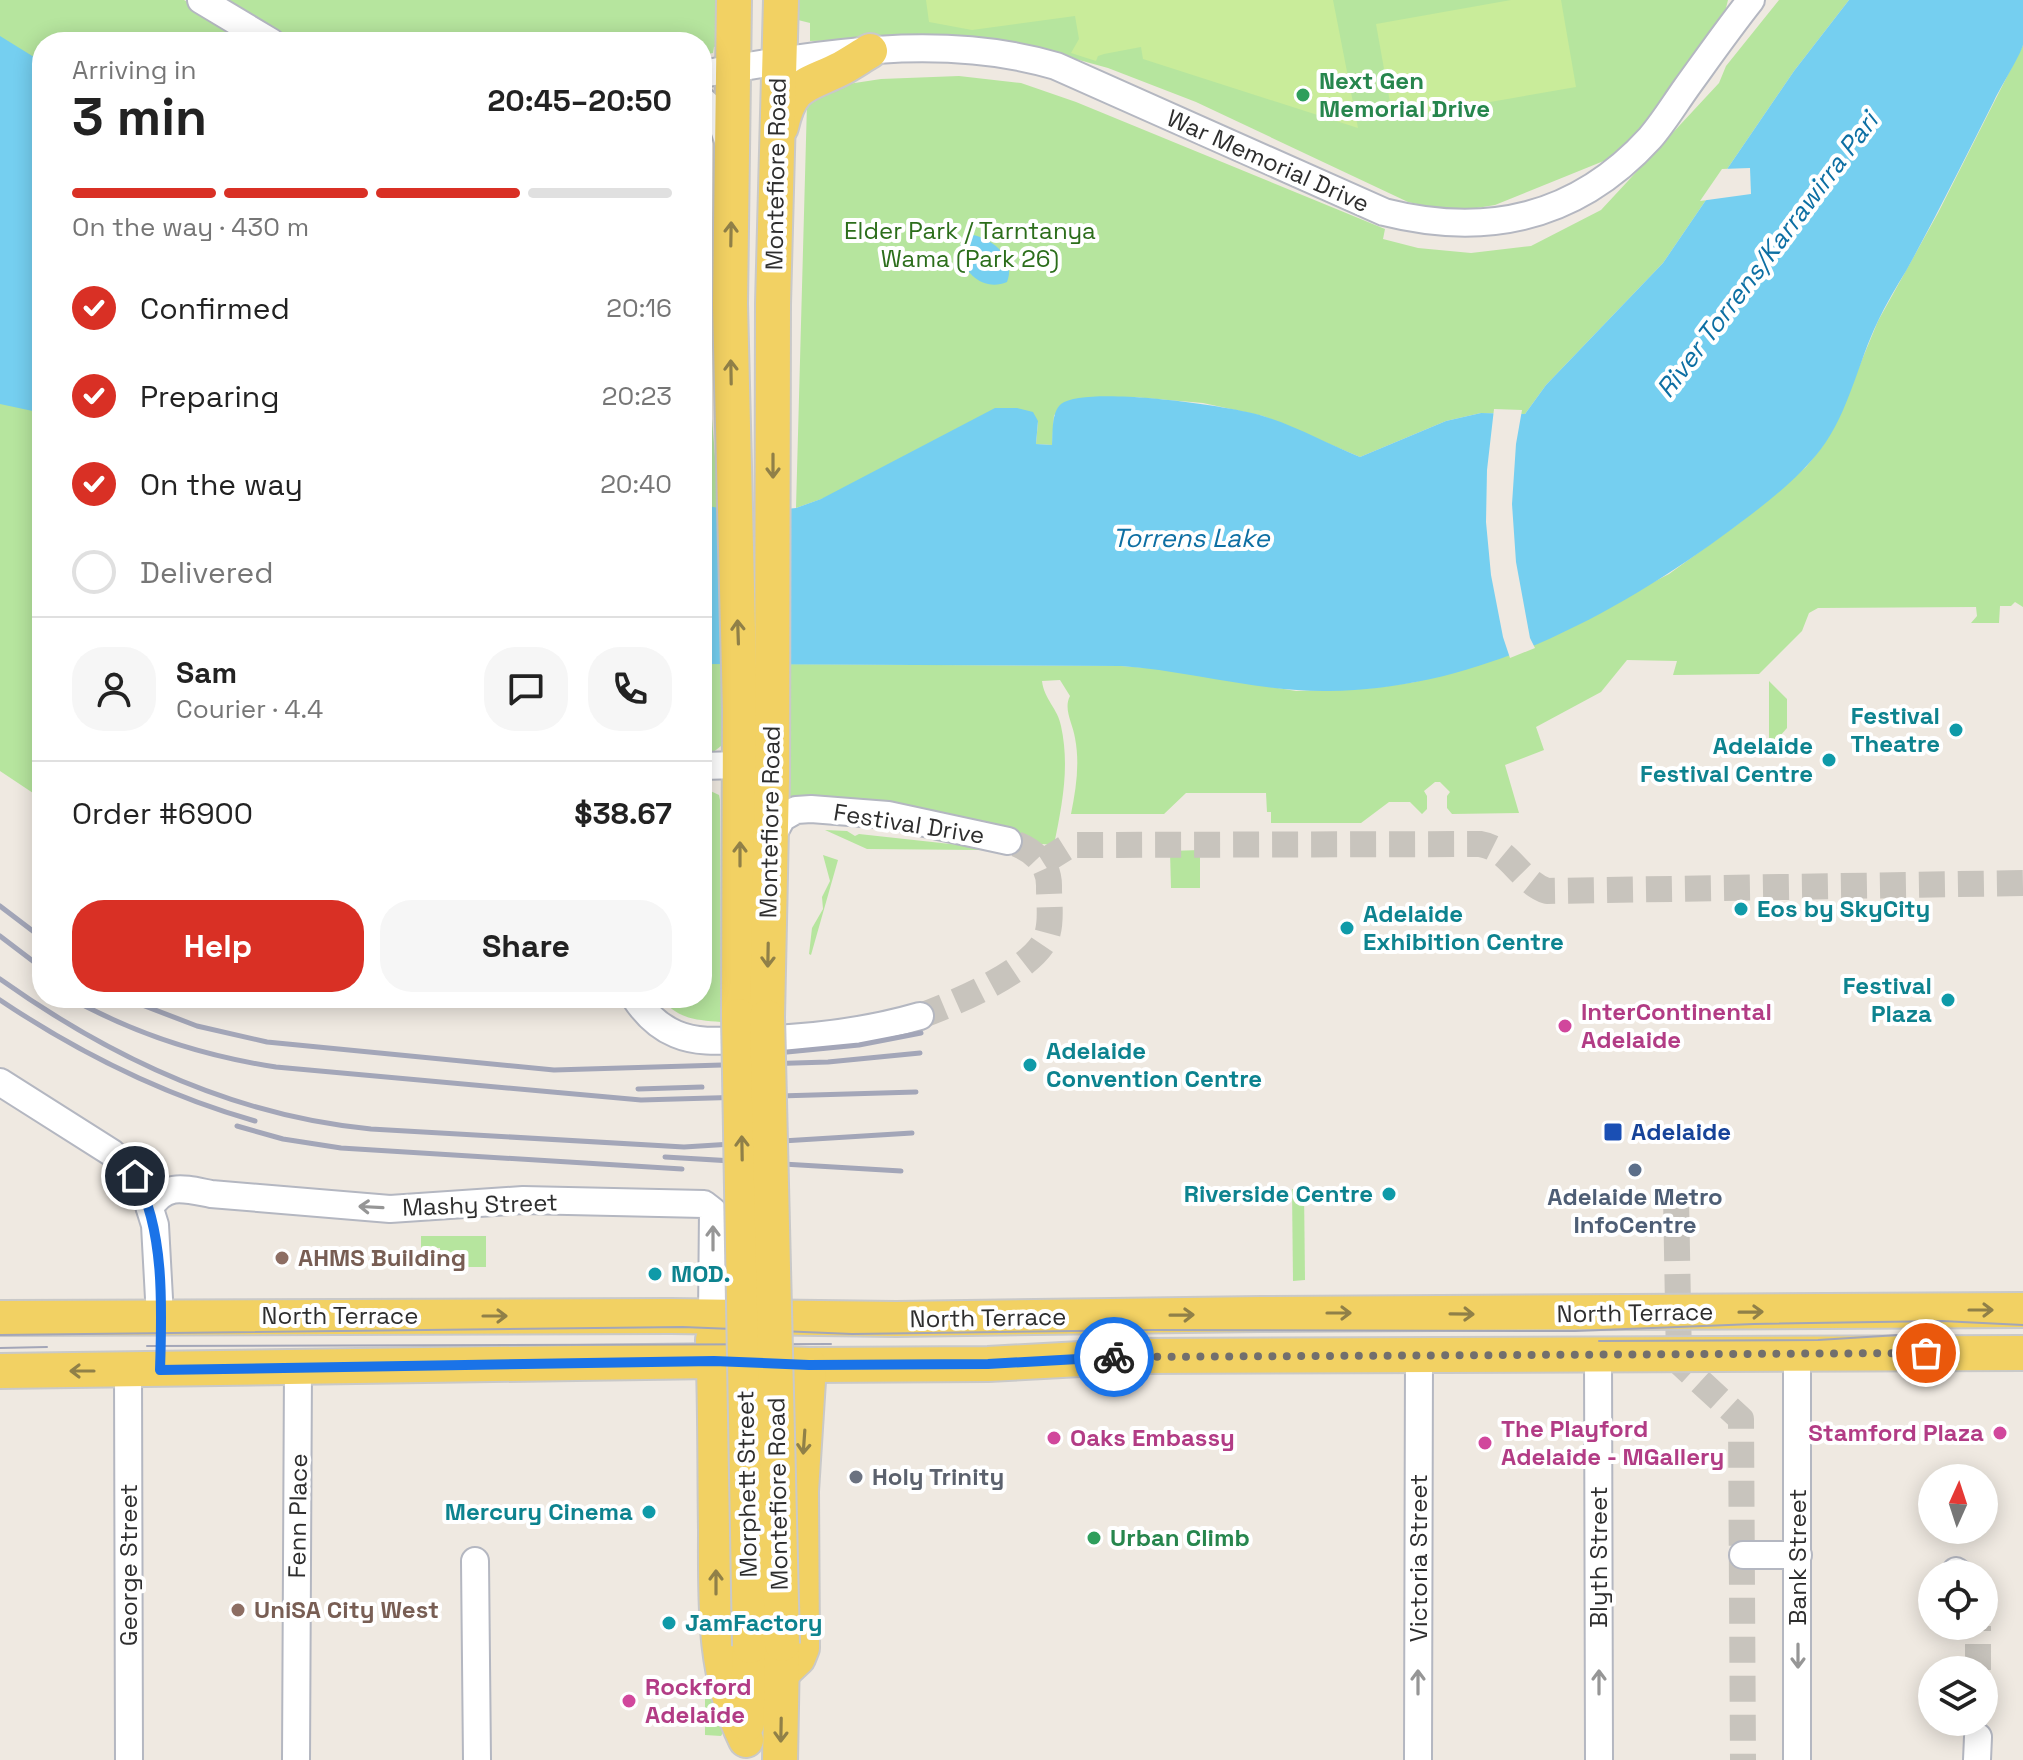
<!DOCTYPE html>
<meta charset="utf-8">
<style>
body{margin:0;font-family:"Space Grotesk",sans-serif;background:#f6f6f6;color:#222;height:100vh;display:flex;flex-direction:column;font-size:30px;white-space:nowrap}
*{box-sizing:border-box;margin:0}
p{font-size:26px;color:#767676}
.icon{flex:none;width:44px;height:44px;fill:none;stroke:currentColor;stroke-width:2;stroke-linecap:round;stroke-linejoin:round}
.map{position:relative;flex:1;overflow:hidden}
.sheet{position:absolute;left:32px;top:32px;width:680px;height:976px;display:flex;flex-direction:column;background:#fff;border-radius:32px;box-shadow:0 4px 20px #0003}
.sheet>*{flex:none}
.needle{width:52px;rotate:3deg}
.tools{position:absolute;left:1918px;top:1464px;display:grid;gap:16px}
.tools a{display:grid;place-items:center;width:80px;height:80px;border-radius:50%;background:#fff;box-shadow:0 4px 20px #0003;font-size:40px}
.pin{position:absolute;display:grid;place-items:center;width:68px;height:68px;color:#fff;margin:-34px;border:4px solid #fff;border-radius:50%;box-shadow:0 2px 8px #0007}
.courier{position:absolute;display:grid;place-items:center;width:80px;height:80px;margin:-40px;border:6px solid #1a73e8;border-radius:50%;background:#fff;color:#222;box-shadow:0 2px 10px #0007}
.headline em{font-style:normal;font-weight:700}
.headline div{display:flex;flex-direction:column-reverse}
.headline{display:flex;align-items:center;justify-content:space-between;height:136px;padding:0 40px}
h1{font-size:52px;font-weight:700;line-height:60px}
.bar{display:grid;grid-template-columns:repeat(4,1fr);gap:12px 8px;align-content:center;height:96px;padding:0 40px}
.bar i{height:10px;border-radius:6px;background:#e0e0e0}
.bar .selected{background:#d93025}
.bar p{grid-column:span 4}
.line{display:flex;align-items:center;gap:20px;padding:0 40px;border-top:2px solid #e0e0e0}
.line div{flex:1}
.round{display:grid;place-items:center;flex:none;width:84px;height:84px;border-radius:32px;background:#f6f6f6}
ol{padding:0 40px;list-style:none}
li{display:flex;align-items:center;gap:24px;height:88px}
li p{margin-inline-start:auto}
li .icon{padding:8px;border-radius:50%;background:#d93025;color:#fff;stroke-width:4}
li:last-child{color:#767676}
li i{width:44px;height:44px;border:4px solid #e0e0e0;border-radius:50%}
.primary-button{display:flex;gap:16px;margin-top:auto;padding:16px 40px}
.primary-button a{flex:1;height:92px;border-radius:32px;background:#d93025;color:#fff;font-size:32px;font-weight:700;line-height:92px;text-align:center}
.primary-button a+a{background:#f6f6f6;color:#222}
.map>svg:first-child{display:block}
.green{fill:#b6e59e}
.pitch{fill:#c9ec9a}
.water{fill:#75cff0}
.pier{fill:#efe9e1}
.lines{fill:none;stroke-linecap:round;stroke-linejoin:round}
.minor-tunnel{stroke:#c8c4bd;stroke-width:26;stroke-dasharray:26 13;stroke-linecap:butt}
.minor-casing{stroke:#b4b7c1;stroke-width:30}
.major-casing{stroke:#c9c9c9;stroke-width:38}
.minor{stroke:#fff;stroke-width:26}
.major{stroke:#f2d163;stroke-width:34}
.tram{stroke:#a3a6b8;stroke-width:2}
.rail{stroke:#a3a6b8;stroke-width:5}
.major-bridge-casing{stroke:#c9c9c9;stroke-width:38;stroke-linecap:butt}
.major-bridge{stroke:#f2d163;stroke-width:34}
.oneway{stroke:#908048}
.oneway2{stroke:#969696}
.done{stroke:#726f6d;stroke-width:8;stroke-dasharray:0 14.4}
.route{stroke:#1a73e8;stroke-width:10}
.leisure-dot{fill:#2e9e5b;stroke:#fff;stroke-width:3}
.culture-dot{fill:#0f9aa8;stroke:#fff;stroke-width:3}
.hotel-dot{fill:#d1479c;stroke:#fff;stroke-width:3}
.transit-dot{fill:#1a4fb4;stroke:#fff;stroke-width:3}
.service-dot{fill:#5c6f8a;stroke:#fff;stroke-width:3}
.education-dot{fill:#8d6e63;stroke:#fff;stroke-width:3}
.worship-dot{fill:#6b7280;stroke:#fff;stroke-width:3}
.labels{text-anchor:middle;stroke-width:8;stroke-linejoin:round;paint-order:stroke}
.leisure-label{font-size:24px;font-weight:bold;fill:#27864d;stroke:#fff;text-anchor:start}
.street-label{font-size:24px;fill:#2e2e2e;stroke:#fff}
.park-label{font-size:24px;fill:#2c6e1b;stroke:#fff}
.culture-label{font-size:24px;font-weight:bold;fill:#0d838f;stroke:#fff;text-anchor:end}
.hotel-label{font-size:24px;font-weight:bold;fill:#b23c85;stroke:#fff;text-anchor:start}
.transit-label{font-size:24px;font-weight:bold;fill:#164399;stroke:#fff;text-anchor:start}
.service-label{font-size:24px;font-weight:bold;fill:#4e5e75;stroke:#fff}
.education-label{font-size:24px;font-weight:bold;fill:#785e54;stroke:#fff;text-anchor:start}
.worship-label{font-size:24px;font-weight:bold;fill:#5b616d;stroke:#fff;text-anchor:start}
.water-label{font-size:26px;font-style:italic;fill:#0d6fa3;stroke:#fff}
</style>
<div class="map">
<svg width="2023" height="1760" viewBox="0 0 2023 1760">
<rect width="100%" height="100%" fill="#efe9e1"/>
<!-- green -->
<g class="green">
<polygon points="0,0 184,0 256,42 42,42 42,799 0,771"/>
<polygon points="225,0 722,0 721,46 714,47 713,53 702,55 702,42 293,42"/>
<polygon points="794,0 1728,0 1724,16 1696,51 1660,108 1621,154 1495,205 1465,210 1435,208 1408,202 1196,102 1108,68 1028,46 959,37 810,41 810,23 794,19"/>
<polygon points="1779,0 1849,0 1794,71 1663,263 1546,385 1525,414 1481,413 1446,421 1360,457 1263,416 1203,403 1133,397 1091,398 1054,415 1052,445 1036,444 1038,422 796,508 807,103 835,86 881,79 959,76 1021,83 1076,102 1385,229 1383,239 1418,248 1471,253 1531,246 1601,210 1719,83 1726,66"/>
<path d="M2023,45V607L2015,602L2011,606H2000L1999,623H1971L1977,616L1976,607L1818,608L1809,613L1802,631L1759,674L1673,675L1677,661L1627,660L1601,692L1536,727L1544,750L1505,765L1519,813L1452,814L1447,808V796L1450,792L1440,782H1435L1424,791L1427,796V809L1422,814L1410,802H1389L1361,823H1271V812H1267L1266,793H1186L1164,814H1071C1076,789 1080,764 1075,738C1073,724 1063,709 1070,696L1060,680L1042,681C1044,699 1058,709 1061,726C1070,767 1062,805 1054,845L1008,841L811,809L784,799L772,664L1121,666L1162,669L1296,691L1374,688L1415,682L1516,652L1669,574L1742,521L1806,467L1822,447L1842,408L1878,321L1938,213Z"/>
<polygon points="702,292 722,545 721,746 712,753 702,754"/>
<polygon points="1769,681 1787,699 1787,728 1780,736 1780,746 1769,757"/>
<path d="M702,787L719,795L720,800L721,1022C695,1020 678,1019 661,998L680,1001L681,998H702Z"/>
<polygon points="825,830 847,831 855,836 859,834 978,847 978,850 867,849"/>
<polygon points="1200,850 1200,888 1171,888 1170,851"/>
<polygon points="823,855 838,860 811,955 809,954 812,928 823,909 822,897 830,881"/>
<polygon points="1292,1189 1304,1189 1305,1280 1293,1281"/>
<polygon points="421,1236 486,1236 486,1267 441,1267 440,1248 421,1248"/>
<polygon points="708,1687 724,1731 721,1736 705,1735 705,1689"/>
</g>
<!-- pitch -->
<g class="pitch">
<polygon points="926,0 1333,0 1358,128 1143,59 1141,47 1104,54 1098,56 1096,61 1071,53 1079,39 1075,16 972,30 929,22"/>
<polygon points="1511,0 1561,0 1576,87 1393,119 1376,24"/>
</g>
<!-- water -->
<g class="water">
<path d="M1849,0H2023C2023,13 2023,32 2023,45C2020,56 2000,88 1994,101C1965,158 1937,215 1906,271C1896,287 1886,304 1878,321C1858,362 1849,412 1821,449C1794,484 1756,511 1721,537C1608,619 1473,690 1329,691C1259,692 1191,671 1121,666L702,664V505L747,513L796,508L821,499L995,408H1017L1033,412L1038,421L1036,444L1052,445C1053,433 1051,413 1061,404C1086,385 1231,406 1263,416C1296,426 1328,444 1360,457L1446,421L1481,413L1525,414L1546,385L1663,263L1794,71Z"/>
<polygon points="0,36 42,62 42,413 0,404"/>
<path d="M974,235C995,241 1016,258 1007,282C981,293 957,268 961,243L967,237Z"/>
</g>
<!-- pier -->
<g class="pier">
<polygon points="1750,168 1751,194 1700,201 1722,169"/>
<polygon points="1494,409 1522,410 1516,444 1512,504 1516,562 1530,638 1535,648 1510,658 1503,637 1491,575 1486,522 1487,470"/>
</g>
<g class="lines">
<!-- minor-tunnel -->
<g class="minor-tunnel">
<path d="M1043,862L1070,845L1480,844C1509,848 1520,882 1547,891L2023,883"/>
<path d="M920,1016C953,1004 1032,971 1046,938C1052,923 1049,903 1049,888C1050,862 1031,848 1008,841"/>
<polyline points="1676,1196 1679,1362 1741,1419 1743,1760"/>
<polyline points="1978,1670 1978,1626"/>
</g>
<defs>
<g id="minor">
<polyline points="201,0 271,42"/>
<path d="M702,74C817,54 942,32 1056,66L1384,212C1487,238 1577,218 1650,138C1663,123 1674,105 1686,88C1707,59 1728,29 1751,0"/>
<polyline points="702,100 720,117 728,141"/>
<polyline points="702,766 740,765"/>
<polyline points="770,840 782,818 796,810 811,809 888,815 1008,841"/>
<path d="M635,998C645,1013 659,1027 676,1034C697,1043 721,1041 743,1040C804,1039 862,1033 920,1016"/>
<polyline points="0,1082 112,1153 135,1176 145,1193 155,1225 160,1317"/>
<path d="M150,1208C165,1182 185,1189 211,1194L390,1209L523,1200L704,1204L713,1211L712,1316"/>
<polyline points="1598,1354 1599,1760"/>
<polyline points="1797,1354 1797,1760"/>
<polyline points="128,1370 129,1760"/>
<polyline points="1743,1555 1798,1555"/>
<polyline points="475,1561 477,1760"/>
<polyline points="1956,1571 1960,1574"/>
<polyline points="296,1760 298,1367"/>
<polyline points="1418,1760 1419,1355"/>
<polyline points="1977,1760 1978,1737"/>
</g>
<g id="major">
<polyline points="734,0 730,304 740,710 739,1016"/>
<path d="M781,127C791,82 807,86 842,68C851,63 860,57 870,51"/>
<polyline points="767,1017 772,779 773,304 781,0"/>
<polyline points="0,1318 671,1316 896,1319 1261,1314 2023,1310"/>
<path d="M713,1340C716,1404 715,1467 716,1530C716,1602 713,1673 746,1740"/>
<polyline points="0,1371 714,1361 809,1365 988,1364 1136,1356 2023,1353"/>
<polyline points="781,1674 798,1658 802,1648 801,1491 809,1365"/>
<polyline points="747,1724 750,1646"/>
<polyline points="780,1760 782,1653"/>
</g>
</defs>
<!-- minor casing -->
<use href="#minor" class="minor-casing"/>
<!-- major casing -->
<use href="#major" class="major-casing"/>
<!-- minor -->
<use href="#minor" class="minor"/>
<!-- major -->
<use href="#major" class="major"/>
<!-- tram -->
<g class="tram">
<polyline points="0,1335 683,1327 852,1334 1150,1330 1575,1331 1754,1324 1942,1321 2023,1325"/>
<polyline points="1599,1341 1818,1340 1931,1333"/>
<polyline points="147,1346 831,1344"/>
<polyline points="0,1348 47,1347"/>
</g>
<!-- rail -->
<g class="rail">
<polyline points="0,906 42,938"/>
<polyline points="0,936 42,968"/>
<path d="M0,979C111,1058 234,1116 371,1129L684,1147L912,1133"/>
<path d="M70,998C135,1034 203,1056 276,1067L641,1100L916,1092"/>
<polyline points="124,998 197,1026 267,1042 554,1070 828,1062 920,1053"/>
<path d="M0,1000C79,1053 164,1095 255,1121"/>
<polyline points="787,1052 859,1045 921,1033"/>
<polyline points="638,1089 702,1087"/>
<polyline points="237,1126 283,1139 341,1148 682,1169"/>
<polyline points="665,1157 901,1171"/>
</g>
<defs>
<g id="major-bridge">
<polyline points="739,1016 750,1646"/>
<polyline points="767,1017 782,1644"/>
</g>
</defs>
<!-- major-bridge casing -->
<use href="#major-bridge" class="major-bridge-casing"/>
<!-- major-bridge -->
<use href="#major-bridge" class="major-bridge"/>
</g>
<!-- one-way arrows -->
<defs><path id="oneway-shaft" d="M-6 0H5M1.5-3L5.5 0L1.5 3" fill="none" stroke-width="1.6" stroke-linecap="round" stroke-linejoin="round" transform="scale(2)"/></defs>
<g class="oneway">
<use href="#oneway-shaft" transform="translate(731 234) rotate(-89)"/>
<use href="#oneway-shaft" transform="translate(731 372) rotate(-91)"/>
<use href="#oneway-shaft" transform="translate(773 466) rotate(90)"/>
<use href="#oneway-shaft" transform="translate(738 632) rotate(-92)"/>
<use href="#oneway-shaft" transform="translate(740 854) rotate(-90)"/>
<use href="#oneway-shaft" transform="translate(768 955) rotate(91)"/>
<use href="#oneway-shaft" transform="translate(742 1148) rotate(-91)"/>
<use href="#oneway-shaft" transform="translate(1981 1310)"/>
<use href="#oneway-shaft" transform="translate(1751 1312) rotate(-1)"/>
<use href="#oneway-shaft" transform="translate(1339 1313)"/>
<use href="#oneway-shaft" transform="translate(1462 1314) rotate(1)"/>
<use href="#oneway-shaft" transform="translate(1182 1315) rotate(-1)"/>
<use href="#oneway-shaft" transform="translate(495 1316)"/>
<use href="#oneway-shaft" transform="translate(82 1371) rotate(180)"/>
<use href="#oneway-shaft" transform="translate(804 1442) rotate(94)"/>
<use href="#oneway-shaft" transform="translate(716 1582) rotate(-90)"/>
<use href="#oneway-shaft" transform="translate(781 1730) rotate(91)"/>
</g>
<g class="oneway2">
<use href="#oneway-shaft" transform="translate(371 1207) rotate(-177)"/>
<use href="#oneway-shaft" transform="translate(713 1238) rotate(-90)"/>
<use href="#oneway-shaft" transform="translate(1798 1656) rotate(90)"/>
<use href="#oneway-shaft" transform="translate(1418 1682) rotate(-90)"/>
<use href="#oneway-shaft" transform="translate(1599 1682) rotate(-90)"/>
</g>
<g class="lines">
<!-- done -->
<polyline class="done" points="1114,1357 1926,1353"/>
<!-- route -->
<path class="route" d="M135,1176C165,1229 162,1309 160,1370L714,1361L809,1365L988,1364L1114,1357"/>
</g>
<!-- markers -->
<g class="leisure-dot">
<circle cx="1303" cy="95" r="8"/>
<circle cx="1094" cy="1538" r="8"/>
</g>
<g class="culture-dot">
<circle cx="1956" cy="730" r="8"/>
<circle cx="1829" cy="760" r="8"/>
<circle cx="1741" cy="909" r="8"/>
<circle cx="1347" cy="928" r="8"/>
<circle cx="1948" cy="1000" r="8"/>
<circle cx="1030" cy="1065" r="8"/>
<circle cx="1389" cy="1194" r="8"/>
<circle cx="655" cy="1274" r="8"/>
<circle cx="649" cy="1512" r="8"/>
<circle cx="669" cy="1623" r="8"/>
</g>
<g class="hotel-dot">
<circle cx="1565" cy="1026" r="8"/>
<circle cx="2000" cy="1433" r="8"/>
<circle cx="1054" cy="1438" r="8"/>
<circle cx="1485" cy="1443" r="8"/>
<circle cx="629" cy="1701" r="8"/>
</g>
<rect class="transit-dot" x="1603" y="1122" width="20" height="20" rx="4"/>
<circle class="service-dot" cx="1635" cy="1170" r="8"/>
<g class="education-dot">
<circle cx="282" cy="1258" r="8"/>
<circle cx="238" cy="1610" r="8"/>
</g>
<circle class="worship-dot" cx="856" cy="1477" r="8"/>
<g class="labels">
<!-- leisure labels -->
<g class="leisure-label">
<text x="1319" y="89">Next Gen<tspan x="1319" dy="28">Memorial Drive</tspan></text>
<text x="1110" y="1546">Urban Climb</text>
</g>
<!-- street labels -->
<g class="street-label">
<text transform="translate(1268 161) rotate(24)" y="8">War Memorial Drive</text>
<text transform="translate(776 174) rotate(-89)" y="8">Montefiore Road</text>
<text transform="translate(770 822) rotate(-89)" y="8">Montefiore Road</text>
<text transform="translate(909 824) rotate(9)" y="8">Festival Drive</text>
<text transform="translate(480 1205) rotate(-2)" y="8">Mashy Street</text>
<text transform="translate(1635 1313) rotate(-1)" y="8">North Terrace</text>
<text x="340" y="1324">North Terrace</text>
<text transform="translate(988 1318) rotate(-1)" y="8">North Terrace</text>
<text transform="translate(747 1484) rotate(-91)" y="8">Morphett Street</text>
<text transform="translate(778 1494) rotate(-91)" y="8">Montefiore Road</text>
<text transform="translate(298 1516) rotate(-89)" y="8">Fenn Place</text>
<text transform="translate(1599 1557) rotate(-90)" y="8">Blyth Street</text>
<text transform="translate(1798 1557) rotate(-90)" y="8">Bank Street</text>
<text transform="translate(1419 1558) rotate(-90)" y="8">Victoria Street</text>
<text transform="translate(129 1565) rotate(-90)" y="8">George Street</text>
</g>
<!-- park labels -->
<g class="park-label">
<text x="970" y="239">Elder Park / Tarntanya<tspan x="970" dy="28">Wama (Park 26)</tspan></text>
</g>
<!-- culture labels -->
<g class="culture-label">
<text x="1940" y="724">Festival<tspan x="1940" dy="28">Theatre</tspan></text>
<text x="1813" y="754">Adelaide<tspan x="1813" dy="28">Festival Centre</tspan></text>
<text x="1757" y="917" text-anchor="start">Eos by SkyCity</text>
<text x="1363" y="922" text-anchor="start">Adelaide<tspan x="1363" dy="28">Exhibition Centre</tspan></text>
<text x="1932" y="994">Festival<tspan x="1932" dy="28">Plaza</tspan></text>
<text x="1046" y="1059" text-anchor="start">Adelaide<tspan x="1046" dy="28">Convention Centre</tspan></text>
<text x="1373" y="1202">Riverside Centre</text>
<text x="671" y="1282" text-anchor="start">MOD.</text>
<text x="633" y="1520">Mercury Cinema</text>
<text x="685" y="1631" text-anchor="start">JamFactory</text>
</g>
<!-- hotel labels -->
<g class="hotel-label">
<text x="1581" y="1020">InterContinental<tspan x="1581" dy="28">Adelaide</tspan></text>
<text x="1501" y="1437">The Playford<tspan x="1501" dy="28">Adelaide - MGallery</tspan></text>
<text x="1984" y="1441" text-anchor="end">Stamford Plaza</text>
<text x="1070" y="1446">Oaks Embassy</text>
<text x="645" y="1695">Rockford<tspan x="645" dy="28">Adelaide</tspan></text>
</g>
<!-- transit labels -->
<g class="transit-label">
<text x="1631" y="1140">Adelaide</text>
</g>
<!-- service labels -->
<g class="service-label">
<text x="1635" y="1205">Adelaide Metro<tspan x="1635" dy="28">InfoCentre</tspan></text>
</g>
<!-- education labels -->
<g class="education-label">
<text x="298" y="1266">AHMS Building</text>
<text x="254" y="1618">UniSA City West</text>
</g>
<!-- worship labels -->
<g class="worship-label">
<text x="872" y="1485">Holy Trinity</text>
</g>
<!-- water labels -->
<g class="water-label">
<text transform="translate(1767 255) rotate(-53)" y="9">River Torrens/Karrawirra Pari</text>
<text x="1191" y="547">Torrens Lake</text>
</g>
</g>
</svg>
<div class="tools">
<a><svg class="needle" viewBox="-14 -14 28 28"><path d="M0-13l5 13h-10z" fill="#e53935"/><path d="M0 13l5-13h-10z" fill="#767676"/></svg></a>
<a><svg class="icon" aria-label="locate" viewBox="0 0 24 24"><circle cx="12" cy="12" r="6"/><path d="M12 2v4M12 18v4M2 12h4M18 12h4"/></svg></a>
<a><svg class="icon" aria-label="layers" viewBox="0 0 24 24"><path d="M12 4l9 5-9 5-9-5zM3 14l9 5 9-5"/></svg></a>
</div>
<div class="pin" style="left:1926px;top:1353px;background:#ea580c"><svg class="icon" aria-label="bag" viewBox="0 0 24 24"><path d="M5 8h14l-1 12H6zM9 8a3 3 0 0 1 6 0"/></svg></div>
<div class="pin" style="left:135px;top:1176px;background:#1f2937"><svg class="icon" aria-label="home" viewBox="0 0 24 24"><path d="M3 11l9-7 9 7M6 9v11h12V9"/></svg></div>
<div class="courier" style="left:1114px;top:1357px"><svg class="icon" aria-label="bike" viewBox="0 0 24 24"><circle cx="6" cy="16" r="4"/><circle cx="18" cy="16" r="4"/><path d="M6 16l4-8h5l3 8M10 8l3 8H6M13 5h3"/></svg></div>
<section class="sheet">
<div class="headline"><div><h1>3 min</h1><p>Arriving in</p></div><em>20:45–20:50</em></div>
<div class="bar"><i class="selected"></i><i class="selected"></i><i class="selected"></i><i></i><p>On the way · 430 m</p></div>
<ol>
<li><svg class="icon" aria-label="check" viewBox="0 0 24 24"><path d="M5 12l5 5 9-10"/></svg>Confirmed<p>20:16</p></li>
<li><svg class="icon" aria-label="check" viewBox="0 0 24 24"><path d="M5 12l5 5 9-10"/></svg>Preparing<p>20:23</p></li>
<li><svg class="icon" aria-label="check" viewBox="0 0 24 24"><path d="M5 12l5 5 9-10"/></svg>On the way<p>20:40</p></li>
<li><i></i>Delivered</li>
</ol>
<div class="line" style="height:144px"><a class="round"><svg class="icon" aria-label="person" viewBox="0 0 24 24"><circle cx="12" cy="8" r="4"/><path d="M4 21q1-7 8-7t8 7"/></svg></a><div><b>Sam</b><p>Courier · 4.4</p></div><a class="round"><svg class="icon" aria-label="chat" viewBox="0 0 24 24"><path d="M4 5h16v11H9l-5 4z"/></svg></a><a class="round"><svg class="icon" aria-label="phone" viewBox="0 0 24 24"><path d="M5 4h4l2 5-3 2q2 4 5 5l2-3 5 2v4C11 20 4 13 5 4z"/></svg></a></div>
<div class="line" style="height:104px"><div>Order #6900</div><b>$38.67</b></div>
<div class="primary-button"><a>Help</a><a>Share</a></div>
</section>
</div>
